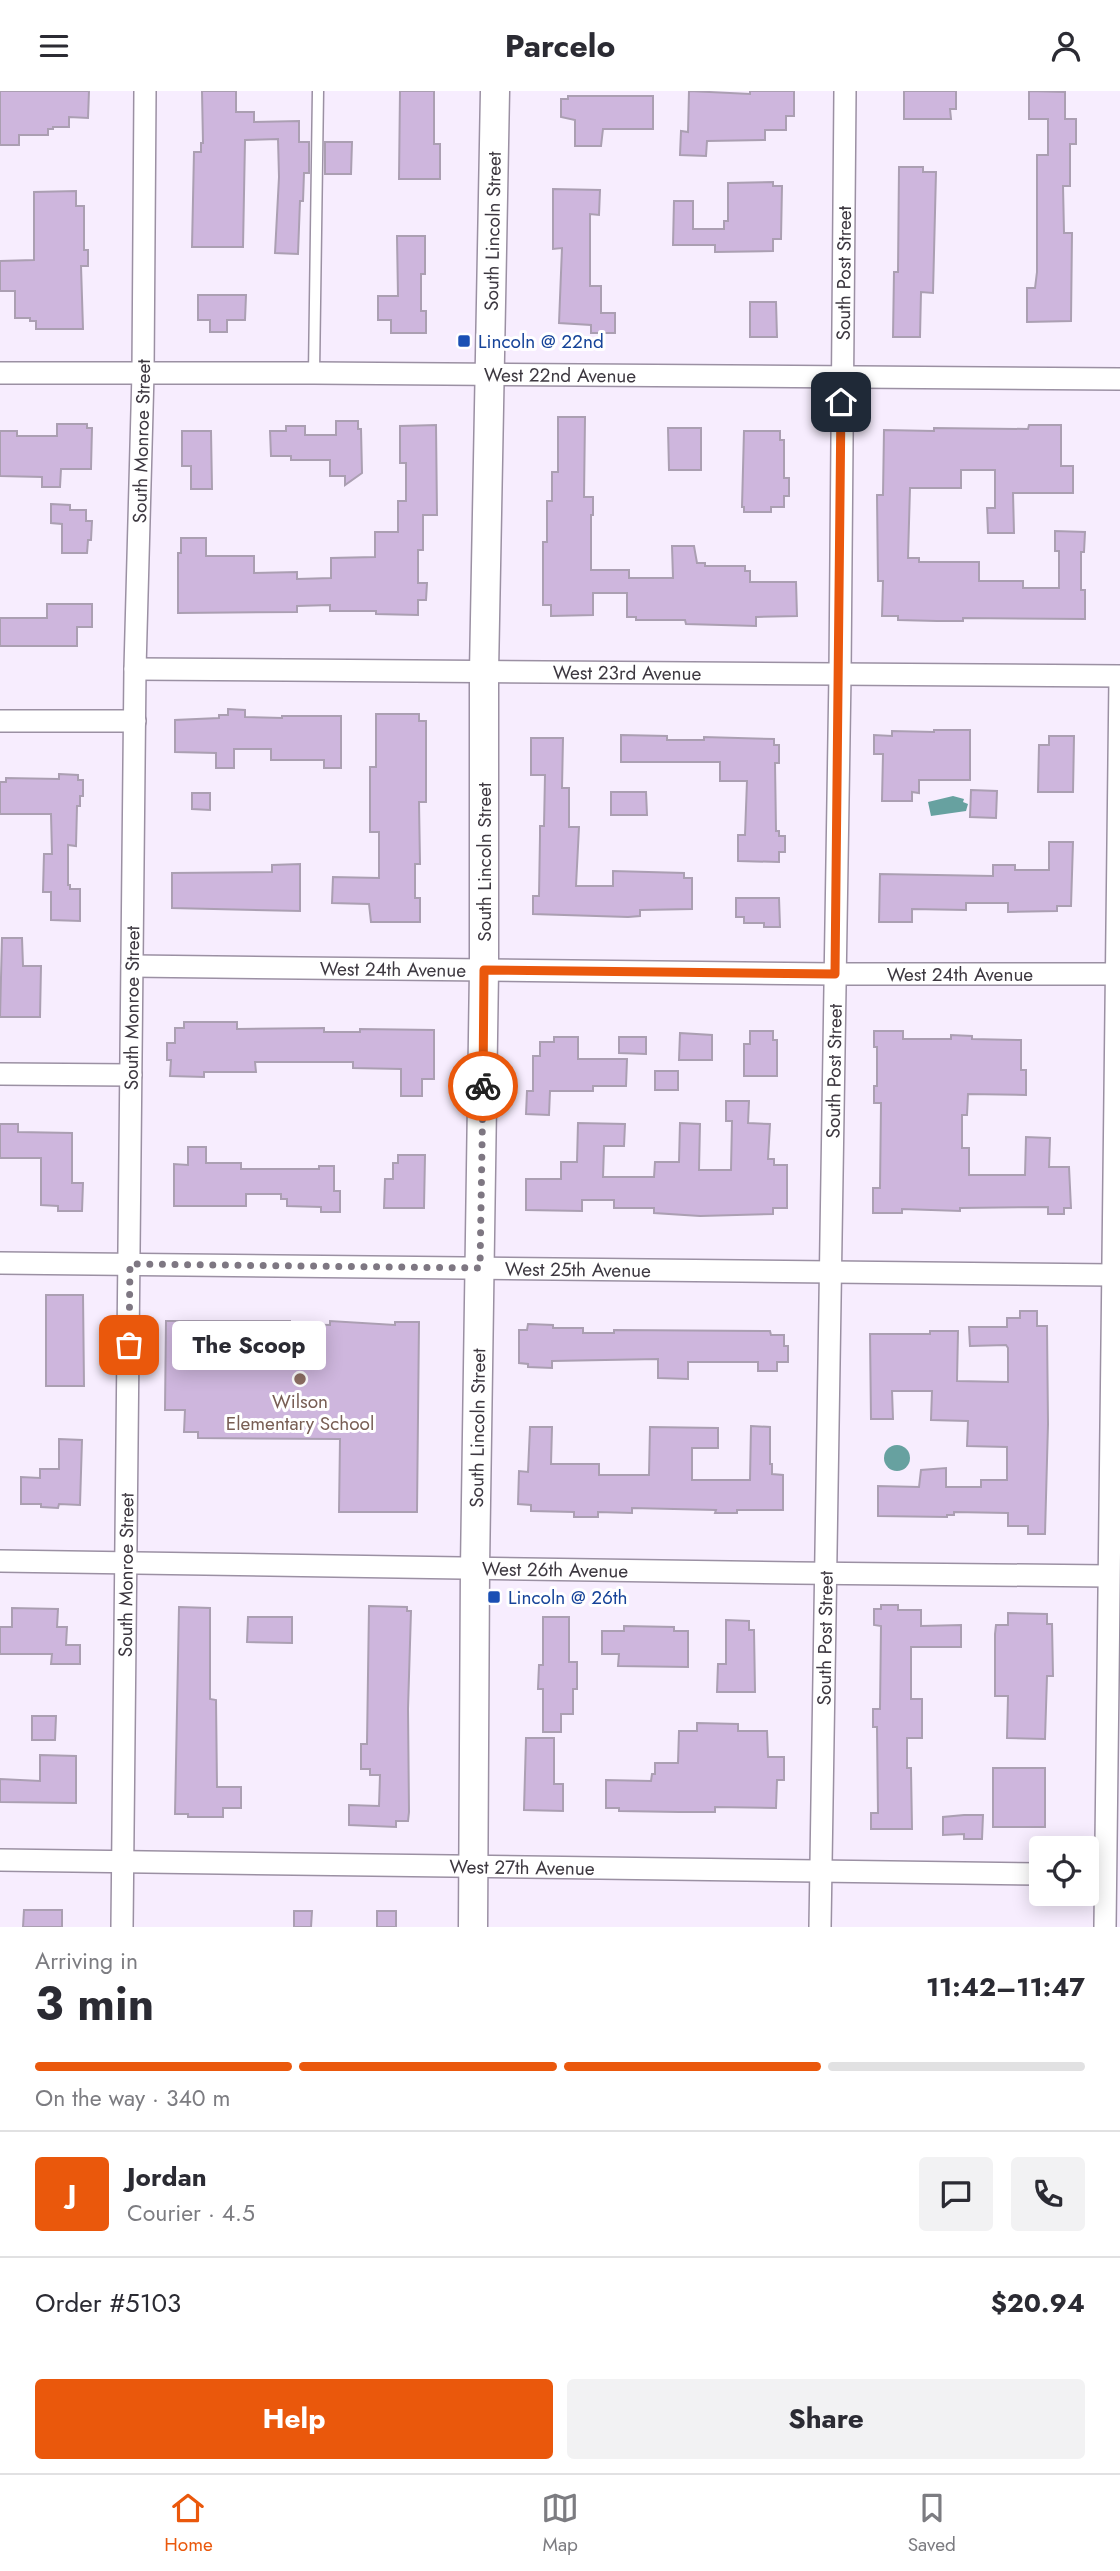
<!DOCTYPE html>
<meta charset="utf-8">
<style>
body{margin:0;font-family:Jost,sans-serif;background:#f2f2f3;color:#2b2b33;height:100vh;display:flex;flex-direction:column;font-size:26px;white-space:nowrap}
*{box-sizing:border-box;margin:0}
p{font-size:23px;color:#7c7c81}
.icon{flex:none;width:38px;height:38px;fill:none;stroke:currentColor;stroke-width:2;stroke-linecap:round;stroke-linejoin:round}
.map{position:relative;height:1836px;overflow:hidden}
.sheet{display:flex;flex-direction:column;background:#fff;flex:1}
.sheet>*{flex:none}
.buttons{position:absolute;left:1029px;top:1745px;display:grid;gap:14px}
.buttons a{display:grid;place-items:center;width:70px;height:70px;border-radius:7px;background:#fff;box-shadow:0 4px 18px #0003;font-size:35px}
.pin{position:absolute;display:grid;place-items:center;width:60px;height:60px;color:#fff;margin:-30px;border-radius:14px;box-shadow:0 4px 10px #0006}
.courier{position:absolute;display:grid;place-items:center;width:70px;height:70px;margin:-35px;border:5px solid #ea580c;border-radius:50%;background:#fff;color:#222;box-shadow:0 2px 9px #0007}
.bubble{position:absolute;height:49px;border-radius:7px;background:#fff;box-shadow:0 4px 18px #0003;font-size:23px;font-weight:700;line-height:49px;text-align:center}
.head em{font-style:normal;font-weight:700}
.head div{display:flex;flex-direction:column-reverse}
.head{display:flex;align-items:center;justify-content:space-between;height:119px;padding:0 35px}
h1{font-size:46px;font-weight:700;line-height:52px}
.bar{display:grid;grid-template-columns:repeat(4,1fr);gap:10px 7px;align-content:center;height:84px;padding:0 35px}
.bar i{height:9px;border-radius:5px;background:#e1e1e2}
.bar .current{background:#ea580c}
.bar p{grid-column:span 4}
.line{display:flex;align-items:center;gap:18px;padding:0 35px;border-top:2px solid #e1e1e2}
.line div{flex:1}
.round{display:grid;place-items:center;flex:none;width:74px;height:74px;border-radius:7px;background:#f2f2f3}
.cta{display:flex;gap:14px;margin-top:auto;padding:14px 35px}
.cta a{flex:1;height:80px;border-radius:7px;background:#ea580c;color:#fff;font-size:28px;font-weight:700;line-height:80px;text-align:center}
.cta a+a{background:#f2f2f3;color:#2b2b33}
header{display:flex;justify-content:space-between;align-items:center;height:91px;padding:0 35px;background:#fff;font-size:32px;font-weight:700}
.menu{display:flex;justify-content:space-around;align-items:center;height:98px;border-top:2px solid #e1e1e2;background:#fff;font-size:19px;color:#7c7c81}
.menu a{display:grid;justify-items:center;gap:4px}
.menu .current{color:#ea580c}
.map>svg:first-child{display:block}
.water{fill:#67a1a0}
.building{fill:#ceb6dd;stroke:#ab9fb2;stroke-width:2}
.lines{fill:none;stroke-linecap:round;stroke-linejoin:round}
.service-casing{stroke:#9b90a3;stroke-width:13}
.minor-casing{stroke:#9b90a3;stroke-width:24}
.tertiary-casing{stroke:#9b90a3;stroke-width:31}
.service{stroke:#fff;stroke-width:10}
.minor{stroke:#fff;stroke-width:21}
.tertiary{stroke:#fff;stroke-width:28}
.done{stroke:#7e7782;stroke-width:7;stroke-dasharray:0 12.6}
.route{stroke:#ea580c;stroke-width:9}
.transit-dot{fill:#1a4fb4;stroke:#fff;stroke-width:2.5}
.education-dot{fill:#8d6e63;stroke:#fff;stroke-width:2.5}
.labels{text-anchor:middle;stroke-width:6;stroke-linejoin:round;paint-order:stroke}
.street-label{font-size:19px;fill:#3d3840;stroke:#fff}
.transit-label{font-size:19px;fill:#164399;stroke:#fff;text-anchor:start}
.education-label{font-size:19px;fill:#785e54;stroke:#fff}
</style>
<header><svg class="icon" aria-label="menu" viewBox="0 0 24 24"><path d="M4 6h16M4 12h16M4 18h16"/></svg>Parcelo<svg class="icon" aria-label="person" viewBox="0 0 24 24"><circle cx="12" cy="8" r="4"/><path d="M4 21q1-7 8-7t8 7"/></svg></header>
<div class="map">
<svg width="1120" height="1836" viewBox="0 0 1120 1836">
<rect width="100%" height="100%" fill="#f7edfe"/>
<!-- water -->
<g class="water">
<polygon points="953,705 964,708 963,711 968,713 966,720 931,725 928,711"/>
<circle cx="897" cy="1367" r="13"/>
</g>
<!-- building -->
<g class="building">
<polygon points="0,0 89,0 88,27 69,26 69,36 53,36 53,38 48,38 48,44 19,44 19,54 0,54"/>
<polygon points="202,0 236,0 236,21 254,21 254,31 299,30 299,51 309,51 309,82 304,82 303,110 300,110 298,163 275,162 279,86 278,48 245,49 243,156 192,156 194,61 201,61 201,52 203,52"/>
<polygon points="400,0 434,0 434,53 440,53 440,88 399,88"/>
<polygon points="689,0 750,3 750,0 794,0 794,25 786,25 786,39 765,39 765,49 707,50 706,65 680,64 681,40 688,41"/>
<polygon points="904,0 956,0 956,18 950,18 951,28 904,28"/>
<polygon points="1029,0 1065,1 1065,28 1076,28 1076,53 1070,53 1070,95 1063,95 1064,142 1072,142 1071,230 1027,231 1027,197 1035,197 1037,181 1037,64 1048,64 1048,28 1029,28"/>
<polygon points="568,5 653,5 653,38 603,38 601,55 575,55 575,29 561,26 561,8 568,8"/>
<polygon points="325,51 352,51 351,83 325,83"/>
<polygon points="899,76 923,76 923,81 936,81 933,202 921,201 920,246 893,246 894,181 898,181"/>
<polygon points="773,91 773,95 782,95 781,148 773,148 773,160 715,161 715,154 673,154 674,110 693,110 693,138 724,138 724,130 728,130 728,92"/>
<polygon points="553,98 600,99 599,124 590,123 590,195 601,195 601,222 615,222 615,242 591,242 591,234 559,232 562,157 553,158"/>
<polygon points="76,100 76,115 84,115 84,159 88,159 88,175 81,175 83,238 36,238 36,230 30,230 30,227 15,227 15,200 0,200 0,170 34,169 34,101"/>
<polygon points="397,145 425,145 425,183 421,183 421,220 426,220 426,242 391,242 391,229 378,229 378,205 398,205"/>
<polygon points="198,204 246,204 245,229 227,229 227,241 210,241 210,229 198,229"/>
<polygon points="750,211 776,211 777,246 750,246"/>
<polygon points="558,326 585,326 584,406 593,406 593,424 591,424 591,479 629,479 629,487 673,487 672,455 694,455 697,472 705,472 705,475 745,475 745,480 750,480 750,491 796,491 797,525 756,526 756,535 686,533 685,529 636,529 636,526 627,526 627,502 593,502 593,524 551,525 551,514 543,514 543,451 547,451 547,410 552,410 552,381 558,381"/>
<polygon points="336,330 358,330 358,338 361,338 362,382 345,394 345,385 330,385 330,369 291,369 291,365 271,365 270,340 286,340 286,335 305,335 305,344 336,344"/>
<polygon points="57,333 87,333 87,337 92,337 91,378 61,378 60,396 42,396 42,386 0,385 0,340 17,340 17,345 57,345"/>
<polygon points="436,334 437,424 423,424 423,459 418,459 418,492 427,492 426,509 418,509 418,524 376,523 376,520 330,520 330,514 297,515 297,521 178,522 178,462 181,462 181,447 206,447 206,465 254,465 254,482 297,481 297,488 331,487 331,467 375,466 375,441 398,441 398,410 406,410 406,372 400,372 400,335"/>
<polygon points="1029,334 1061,334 1061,375 1073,375 1073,402 1013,402 1014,442 988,442 987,417 995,417 995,379 961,379 961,397 910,397 908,467 919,467 919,471 979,471 979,490 1023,490 1023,497 1059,497 1059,460 1055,460 1055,440 1085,441 1084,461 1081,461 1081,499 1085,499 1085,528 963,527 963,530 937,530 898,529 898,525 882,525 883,490 878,490 877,404 883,404 884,339 934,340 934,337 1028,338"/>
<polygon points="668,337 701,337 701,379 669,379"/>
<polygon points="182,340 211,340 212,398 191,398 191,375 182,375"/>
<polygon points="744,340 780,340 780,349 784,349 784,387 789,387 789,405 784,405 784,416 771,416 771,421 744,421 744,416 742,416"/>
<polygon points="51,413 70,414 70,419 86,419 86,430 92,430 91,449 88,449 87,462 62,462 62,433 51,432"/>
<polygon points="47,513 92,513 92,536 77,536 77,555 0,555 0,527 47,527"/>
<polygon points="228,618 245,619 245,626 282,627 282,625 341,625 341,677 324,677 324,669 271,669 271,658 234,658 234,677 216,677 216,662 175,661 175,629 219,627 219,624 228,624"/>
<polygon points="376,623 419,623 419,630 426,630 426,711 419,711 420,773 415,773 415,807 420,807 420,831 371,831 369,813 332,812 333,786 379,787 379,741 370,741 370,676 376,676"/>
<polygon points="934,639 970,639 970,689 919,689 919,702 912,701 912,710 882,710 883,663 874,663 874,644 892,645 892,640 934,641"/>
<polygon points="621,644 667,645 667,649 704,649 704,646 774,648 774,654 779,654 779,672 775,672 776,740 779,740 779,745 785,745 785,761 779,761 779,771 738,770 738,744 745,744 747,690 720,690 720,671 621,671"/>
<polygon points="1049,645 1074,645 1073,701 1038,701 1039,654 1049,654"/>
<polygon points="531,647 563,647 562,697 569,697 569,736 579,736 576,795 613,795 613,780 684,782 684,787 692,787 692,818 640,819 640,825 628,826 533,823 533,805 539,805 540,745 540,735 544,735 545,684 531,684"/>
<polygon points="59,683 78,684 78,689 83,689 83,705 80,705 80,715 77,715 76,755 68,754 68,794 70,794 70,798 80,798 80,830 51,829 51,801 43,801 44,763 52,763 51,723 0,723 0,691 6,691 6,687 59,688"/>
<polygon points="971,699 997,700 996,727 970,726"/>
<polygon points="611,701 646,701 647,724 611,724"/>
<polygon points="192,702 210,702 210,719 192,718"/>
<polygon points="1049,751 1073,751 1071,815 1057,815 1057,820 1008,821 1008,812 966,812 966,819 912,818 912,831 879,831 880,783 993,785 993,774 1015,774 1015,779 1049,779"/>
<polygon points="300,773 300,820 172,817 172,782 272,781 272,774"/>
<polygon points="736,807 779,807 780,836 764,836 764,832 744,832 744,826 736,826"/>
<polygon points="2,847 22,847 23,875 41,875 40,926 0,926"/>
<polygon points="184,931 237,931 237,938 324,937 324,941 360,941 360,938 434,939 434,988 422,988 422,1005 401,1005 401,978 353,977 353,971 255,971 256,981 204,981 204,986 170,985 171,969 167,969 167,952 175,952 175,937 184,937"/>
<polygon points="750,940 773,940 773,949 777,949 777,985 744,985 744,953 750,953"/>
<polygon points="874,940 903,940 903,948 951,948 951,944 972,945 972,948 1021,949 1021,979 1026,979 1026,1004 968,1003 967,1024 962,1024 962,1057 969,1057 969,1084 1025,1084 1026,1046 1050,1047 1049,1076 1069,1076 1071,1117 1064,1117 1064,1123 1048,1123 1048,1116 960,1117 960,1120 902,1118 902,1122 873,1122 873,1097 880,1097 881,1012 874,1012 874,995 877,995 877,956 874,956"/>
<polygon points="680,942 712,944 712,969 679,969"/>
<polygon points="554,946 578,946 578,968 627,968 626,995 593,995 593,1000 550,1000 549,1024 526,1023 527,1000 533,1000 533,965 540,965 540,951 554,951"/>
<polygon points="619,946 646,946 646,963 619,962"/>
<rect x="655" y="980" width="23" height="19"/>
<polygon points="726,1010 749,1010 748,1032 770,1033 768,1068 774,1068 774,1074 787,1074 787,1117 773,1117 773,1123 700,1125 654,1122 654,1117 614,1117 614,1109 582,1109 582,1120 526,1119 526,1088 561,1088 561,1071 577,1071 578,1032 625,1033 624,1055 604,1055 603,1086 654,1086 655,1071 679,1071 680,1032 700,1033 699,1079 731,1079 732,1030 726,1030"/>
<polygon points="0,1033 18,1033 18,1041 72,1042 72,1092 83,1092 82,1120 58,1120 58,1115 41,1114 41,1067 0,1067"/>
<polygon points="188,1056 206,1056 206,1072 241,1072 241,1078 319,1078 319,1075 334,1075 334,1100 340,1100 340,1121 321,1121 321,1116 287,1115 287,1108 281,1108 281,1103 246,1103 246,1115 174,1115 174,1073 188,1074"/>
<polygon points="398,1064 425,1064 424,1117 384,1117 385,1088 393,1088 393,1072 398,1072"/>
<polygon points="46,1204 83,1204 84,1295 46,1295"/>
<polygon points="1020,1220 1037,1220 1037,1235 1047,1235 1048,1333 1045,1443 1028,1443 1028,1435 1008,1435 1008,1422 954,1421 954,1424 947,1424 947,1426 878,1425 878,1395 919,1396 921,1379 946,1377 946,1396 981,1396 981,1389 1007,1389 1007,1356 967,1355 968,1330 931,1329 932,1300 892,1300 893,1328 871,1328 870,1243 930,1243 930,1240 958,1240 957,1290 1008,1291 1008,1257 1006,1254 970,1255 969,1236 1007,1236 1007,1227 1020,1227"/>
<polygon points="166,1230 290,1230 290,1233 330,1234 330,1230 395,1234 395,1231 419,1231 417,1421 339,1421 340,1348 198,1347 198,1341 184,1341 185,1319 165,1319"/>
<polygon points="528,1233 553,1234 553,1237 583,1237 583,1242 614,1242 614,1239 770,1240 771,1244 784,1244 784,1255 788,1255 788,1271 777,1271 777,1280 758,1280 758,1271 688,1271 688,1288 658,1287 658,1268 552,1270 552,1277 528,1276 528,1273 519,1272 519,1239 527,1239"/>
<polygon points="751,1335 770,1336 770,1373 772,1373 772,1383 783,1384 783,1419 737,1419 737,1422 715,1422 716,1419 632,1417 632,1422 598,1421 598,1426 574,1426 574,1421 531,1420 531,1414 518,1413 519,1380 528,1381 530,1336 552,1336 551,1373 599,1373 599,1384 649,1384 650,1336 718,1337 718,1357 692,1357 692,1389 750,1389"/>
<polygon points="59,1348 82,1349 80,1414 59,1413 58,1417 41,1416 41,1413 21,1413 21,1386 40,1387 40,1378 59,1378"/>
<polygon points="881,1514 898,1514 898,1519 921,1519 921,1535 961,1534 961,1556 911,1556 911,1608 922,1608 922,1647 907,1647 907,1677 911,1677 912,1738 871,1738 871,1722 878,1722 877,1636 873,1636 873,1618 880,1618 881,1535 874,1534 874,1518 881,1518"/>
<polygon points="369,1515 407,1516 407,1520 411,1520 408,1618 409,1721 408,1730 396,1730 396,1736 349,1734 349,1714 379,1715 380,1684 370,1684 370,1678 361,1678 361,1653 367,1653"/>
<polygon points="179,1516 210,1517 210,1608 216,1609 217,1696 241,1696 241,1717 223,1717 223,1726 188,1726 188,1723 175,1723"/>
<polygon points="12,1517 58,1518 57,1536 67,1536 66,1554 80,1554 80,1573 51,1573 52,1563 0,1563 0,1536 12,1536"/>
<polygon points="1008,1522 1047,1523 1047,1533 1052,1533 1053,1585 1047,1585 1045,1648 1007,1647 1008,1605 995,1605 995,1543 996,1534 1008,1534"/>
<polygon points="248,1526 292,1526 292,1552 247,1551"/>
<polygon points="543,1526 569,1526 569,1571 577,1571 577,1598 573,1598 573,1623 561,1623 561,1641 543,1641 543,1598 538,1598 539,1574 543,1574"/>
<polygon points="726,1529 749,1530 749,1539 754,1539 755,1601 717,1601 718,1573 726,1573"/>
<polygon points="624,1535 674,1536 674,1540 688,1540 688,1576 618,1575 619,1563 602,1563 602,1540 624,1540"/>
<polygon points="32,1625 56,1625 55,1649 32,1649"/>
<polygon points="697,1632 738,1633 738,1640 767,1640 768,1666 784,1666 784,1689 777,1689 776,1717 715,1716 715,1721 679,1721 619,1720 619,1717 606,1717 606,1689 651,1690 652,1683 655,1683 655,1672 678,1672 679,1640 697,1640"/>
<polygon points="526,1647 554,1647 554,1693 563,1693 563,1720 524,1719"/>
<polygon points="40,1664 76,1665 76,1712 0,1711 0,1688 40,1690"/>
<rect x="993" y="1677" width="52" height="59"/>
<polygon points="964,1724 983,1724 982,1748 964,1748 964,1743 943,1744 943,1726"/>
<polygon points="24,1819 62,1819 62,1836 23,1836"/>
<polygon points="294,1820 312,1820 311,1836 294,1836"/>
<rect x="377" y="1820" width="19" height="16"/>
</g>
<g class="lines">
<defs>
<polyline id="service" points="314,282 318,0"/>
<g id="minor">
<path id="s1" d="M0,282H314L1120,288"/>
<path id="s2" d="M135,578L1120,585"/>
<polyline points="0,630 135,630"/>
<path id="s3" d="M132,875L834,883H1116"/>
<polyline points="0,983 131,984"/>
<path id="s4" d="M0,1172L1113,1184"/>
<path id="s5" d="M0,1470L797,1482L1108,1485"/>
<path id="s6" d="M0,1769L1041,1783"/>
<path id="s7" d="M122,1836L135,578L143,282L145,0"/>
<path id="s8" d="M820,1836L840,583L845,0"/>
<polyline points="1105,1836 1120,587"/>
</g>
<g id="tertiary">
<path id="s9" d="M473,1836L475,1477L484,879V581L495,0"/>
</g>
</defs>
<!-- service casing -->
<use href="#service" class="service-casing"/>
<!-- minor casing -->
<use href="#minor" class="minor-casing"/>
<!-- tertiary casing -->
<use href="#tertiary" class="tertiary-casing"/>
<!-- service -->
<use href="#service" class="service"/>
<!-- minor -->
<use href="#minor" class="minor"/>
<!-- tertiary -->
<use href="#tertiary" class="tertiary"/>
</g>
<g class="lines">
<!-- done -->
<polyline class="done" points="129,1254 130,1173 480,1177 483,995"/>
<!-- route -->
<polyline class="route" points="483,995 484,879 835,883 841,311"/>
</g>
<!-- markers -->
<g class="transit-dot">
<rect x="457" y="243" width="14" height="14" rx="3.5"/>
<rect x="487" y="1499" width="14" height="14" rx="3.5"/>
</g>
<circle class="education-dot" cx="300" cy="1288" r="7"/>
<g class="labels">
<!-- street labels -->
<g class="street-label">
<text dy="7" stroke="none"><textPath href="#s9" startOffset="1696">South Lincoln Street</textPath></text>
<text dy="7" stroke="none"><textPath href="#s8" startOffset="1654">South Post Street</textPath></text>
<text dy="7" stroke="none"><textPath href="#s1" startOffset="560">West 22nd Avenue</textPath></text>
<text dy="7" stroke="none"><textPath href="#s7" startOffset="1486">South Monroe Street</textPath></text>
<text dy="7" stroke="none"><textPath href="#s2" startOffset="492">West 23rd Avenue</textPath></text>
<text transform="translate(484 771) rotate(-90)" y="7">South Lincoln Street</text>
<text dy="7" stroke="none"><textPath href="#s3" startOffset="261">West 24th Avenue</textPath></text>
<text dy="7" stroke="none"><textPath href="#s3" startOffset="828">West 24th Avenue</textPath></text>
<text dy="7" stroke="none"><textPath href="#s7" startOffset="919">South Monroe Street</textPath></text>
<text dy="7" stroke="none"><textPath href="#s8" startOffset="856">South Post Street</textPath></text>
<text dy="7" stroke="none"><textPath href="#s4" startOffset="578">West 25th Avenue</textPath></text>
<text dy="7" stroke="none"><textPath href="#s9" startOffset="499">South Lincoln Street</textPath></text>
<text dy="7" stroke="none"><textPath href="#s5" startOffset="555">West 26th Avenue</textPath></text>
<text dy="7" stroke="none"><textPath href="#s7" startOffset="352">South Monroe Street</textPath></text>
<text dy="7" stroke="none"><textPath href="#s8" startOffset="289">South Post Street</textPath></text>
<text dy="7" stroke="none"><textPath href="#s6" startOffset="522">West 27th Avenue</textPath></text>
</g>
<!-- transit labels -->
<g class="transit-label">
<text x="478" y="257">Lincoln @ 22nd</text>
<text x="508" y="1513">Lincoln @ 26th</text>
</g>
<!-- education labels -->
<g class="education-label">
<text x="300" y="1317">Wilson<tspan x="300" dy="22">Elementary School</tspan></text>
</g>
</g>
</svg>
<div class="buttons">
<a><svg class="icon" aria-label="locate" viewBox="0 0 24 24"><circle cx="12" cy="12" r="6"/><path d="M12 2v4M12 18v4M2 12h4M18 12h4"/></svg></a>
</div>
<div class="pin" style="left:129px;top:1254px;background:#ea580c"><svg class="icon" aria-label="bag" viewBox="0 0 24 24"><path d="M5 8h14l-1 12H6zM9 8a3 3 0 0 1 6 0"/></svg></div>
<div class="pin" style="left:841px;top:311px;background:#1f2937"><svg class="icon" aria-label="home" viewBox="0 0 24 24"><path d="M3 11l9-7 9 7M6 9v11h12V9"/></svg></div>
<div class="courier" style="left:483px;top:995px"><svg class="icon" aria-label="bike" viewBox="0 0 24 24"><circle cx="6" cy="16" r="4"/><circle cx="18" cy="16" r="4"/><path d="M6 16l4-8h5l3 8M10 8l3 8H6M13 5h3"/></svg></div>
<div class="bubble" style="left:172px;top:1230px;width:154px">The Scoop</div>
</div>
<section class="sheet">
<div class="head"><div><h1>3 min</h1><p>Arriving in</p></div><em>11:42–11:47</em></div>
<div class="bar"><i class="current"></i><i class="current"></i><i class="current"></i><i></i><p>On the way · 340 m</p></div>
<div class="line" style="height:126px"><b class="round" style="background:#ea580c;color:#fff">J</b><div><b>Jordan</b><p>Courier · 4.5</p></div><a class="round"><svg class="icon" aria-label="chat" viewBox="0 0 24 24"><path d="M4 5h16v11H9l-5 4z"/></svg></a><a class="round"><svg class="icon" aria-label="phone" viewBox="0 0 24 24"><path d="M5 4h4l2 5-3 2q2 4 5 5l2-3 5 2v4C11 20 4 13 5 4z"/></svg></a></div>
<div class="line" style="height:91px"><div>Order #5103</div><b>$20.94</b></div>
<div class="cta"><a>Help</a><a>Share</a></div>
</section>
<nav class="menu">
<a class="current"><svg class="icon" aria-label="home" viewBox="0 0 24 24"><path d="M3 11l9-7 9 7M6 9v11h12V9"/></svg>Home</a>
<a><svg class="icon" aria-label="map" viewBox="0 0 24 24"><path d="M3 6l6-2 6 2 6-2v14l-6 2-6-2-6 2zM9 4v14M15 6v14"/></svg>Map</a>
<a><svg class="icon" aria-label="saved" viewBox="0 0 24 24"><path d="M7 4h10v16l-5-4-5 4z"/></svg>Saved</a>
</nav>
